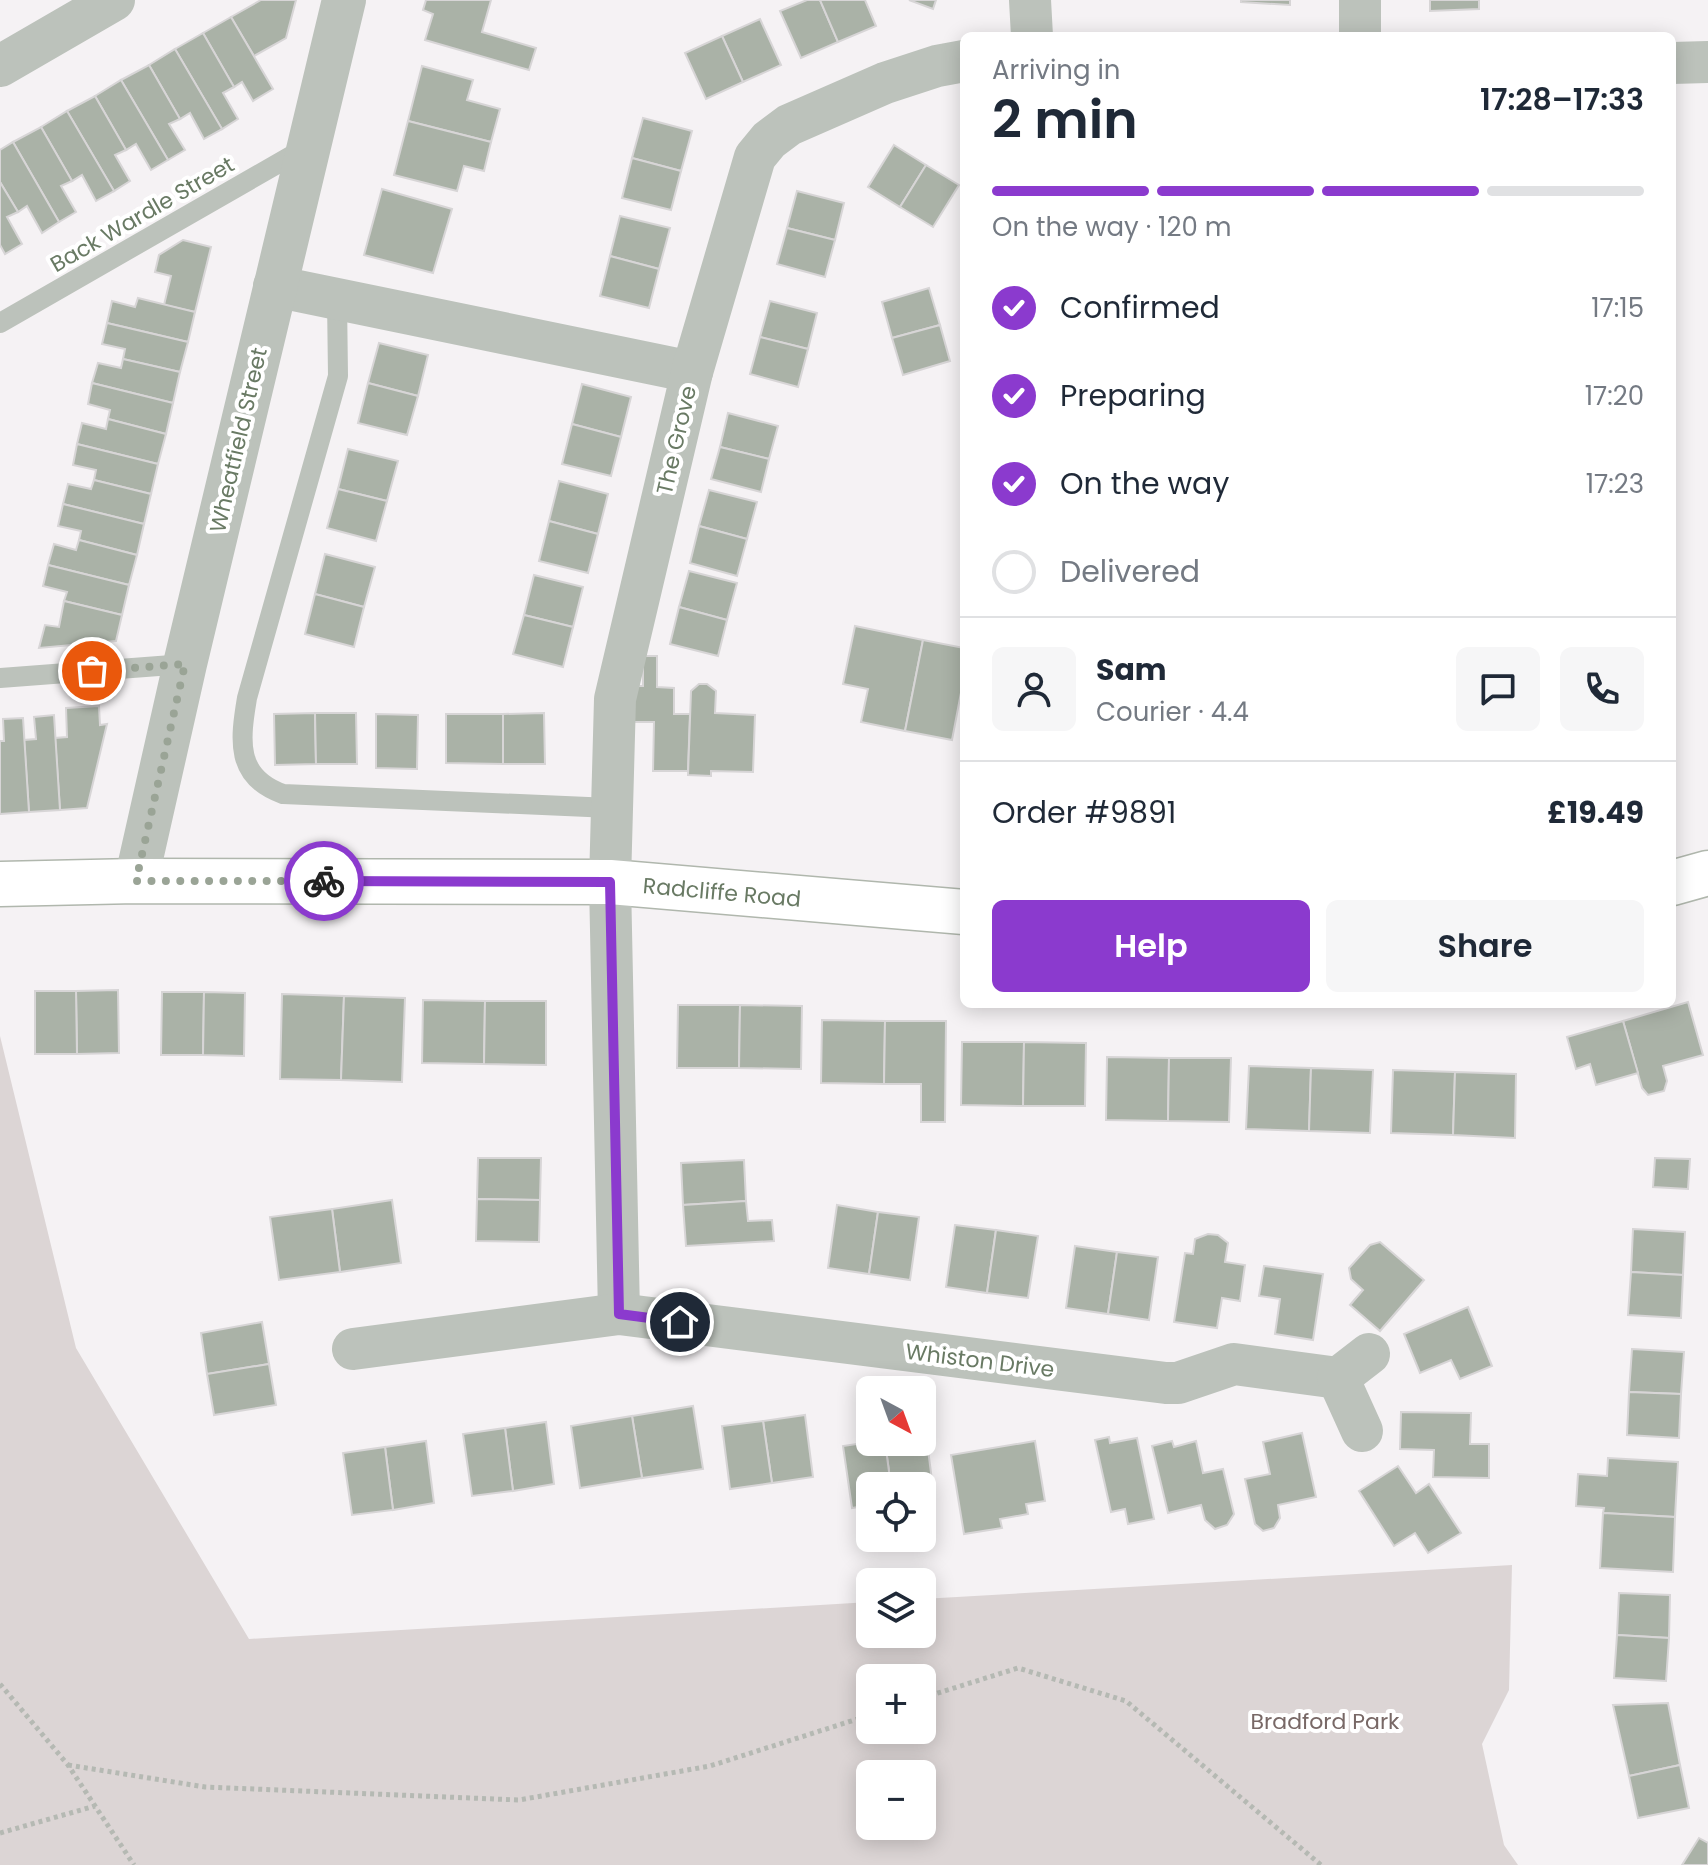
<!DOCTYPE html>
<meta charset="utf-8">
<style>
body{margin:0;font-family:Poppins,sans-serif;background:#f6f6f7;color:#1f2937;height:100vh;display:flex;flex-direction:column;font-size:30px;white-space:nowrap}
*{box-sizing:border-box;margin:0}
p{font-size:26px;color:#747a83}
.icon{flex:none;width:44px;height:44px;fill:none;stroke:currentColor;stroke-width:2;stroke-linecap:round;stroke-linejoin:round}
.map{position:relative;flex:1;overflow:hidden}
.sheet{position:absolute;left:960px;top:32px;width:716px;height:976px;display:flex;flex-direction:column;background:#fff;border-radius:12px;box-shadow:0 4px 20px #0003}
.sheet>*{flex:none}
.needle{width:52px;rotate:139deg}
.fabs{position:absolute;left:856px;top:1376px;display:grid;gap:16px}
.fabs a{display:grid;place-items:center;width:80px;height:80px;border-radius:12px;background:#fff;box-shadow:0 4px 20px #0003;font-size:40px}
.pin{position:absolute;display:grid;place-items:center;width:68px;height:68px;color:#fff;margin:-34px;border:4px solid #fff;border-radius:50%;box-shadow:0 2px 8px #0007}
.courier{position:absolute;display:grid;place-items:center;width:80px;height:80px;margin:-40px;border:6px solid #8b3ace;border-radius:50%;background:#fff;color:#222;box-shadow:0 2px 10px #0007}
.summary em{font-style:normal;font-weight:600}
.summary div{display:flex;flex-direction:column-reverse}
.summary{display:flex;align-items:center;justify-content:space-between;height:136px;padding:0 32px}
h1{font-size:52px;font-weight:600;line-height:60px}
.bar{display:grid;grid-template-columns:repeat(4,1fr);gap:12px 8px;align-content:center;height:96px;padding:0 32px}
.bar i{height:10px;border-radius:6px;background:#e0e1e3}
.bar .on{background:#8b3ace}
.bar p{grid-column:span 4}
.line{display:flex;align-items:center;gap:20px;padding:0 32px;border-top:2px solid #e0e1e3}
.line div{flex:1}
.round{display:grid;place-items:center;flex:none;width:84px;height:84px;border-radius:12px;background:#f6f6f7}
ol{padding:0 32px;list-style:none}
li{display:flex;align-items:center;gap:24px;height:88px}
li p{margin-inline-start:auto}
li .icon{padding:8px;border-radius:50%;background:#8b3ace;color:#fff;stroke-width:4}
li:last-child{color:#747a83}
li i{width:44px;height:44px;border:4px solid #e0e1e3;border-radius:50%}
.cta{display:flex;gap:16px;margin-top:auto;padding:16px 32px}
.cta a{flex:1;height:92px;border-radius:12px;background:#8b3ace;color:#fff;font-size:32px;font-weight:600;line-height:92px;text-align:center}
.cta a+a{background:#f6f6f7;color:#1f2937}
.map>svg:first-child{display:block}
.green{fill:#dcd5d5;fill-rule:evenodd}
.building{fill:#aab2a7;stroke:#d7d5d6;stroke-width:2}
.lines{fill:none;stroke-linecap:round;stroke-linejoin:round}
.secondary-casing{stroke:#b0b7ad;stroke-width:47}
.path{stroke:#b5b9b3;stroke-width:5;stroke-dasharray:4 4;stroke-linecap:butt}
.service{stroke:#bcc2bb;stroke-width:20}
.minor{stroke:#bcc2bb;stroke-width:42}
.tertiary{stroke:#bcc2bb;stroke-width:44}
.secondary{stroke:#fff;stroke-width:44}
.done{stroke:#9aa496;stroke-width:8;stroke-dasharray:0 14.4}
.route{stroke:#8b3ace;stroke-width:10}
.labels{text-anchor:middle;stroke-width:8;stroke-linejoin:round;paint-order:stroke}
.street-label{font-size:22px;fill:#697a64;stroke:#fff}
.park-label{font-size:22px;fill:#786866;stroke:#fff}
</style>
<div class="map">
<svg width="1708" height="1865" viewBox="0 0 1708 1865">
<rect width="100%" height="100%" fill="#f5f2f4"/>
<!-- green -->
<path class="green" d="M0,1036L76,1348L249,1639L870,1602V1634H922V1599L1512,1565L1509,1690L1482,1744L1504,1845L1518,1865H0ZM870,1678H922V1730H870ZM870,1774H922V1826H870Z"/>
<!-- building -->
<g class="building">
<polygon points="261,0 296,0 286,38 254,56 231,17"/>
<polygon points="426,0 491,0 482,32 536,48 529,70 425,40 433,14 423,10"/>
<polygon points="807,0 820,0 838,42 801,58 780,11"/>
<polygon points="820,0 865,0 876,26 838,42"/>
<polygon points="909,0 936,0 933,9"/>
<polygon points="1241,0 1290,0 1290,5 1241,2"/>
<polygon points="1430,0 1479,0 1479,9 1430,11"/>
<polygon points="231,17 273,89 253,101 242,82 234,87 203,33"/>
<polygon points="760,19 781,65 743,82 722,36"/>
<polygon points="203,33 234,87 223,93 238,119 222,129 175,49"/>
<polygon points="722,36 743,82 706,99 685,53"/>
<polygon points="175,49 222,129 204,139 190,113 180,119 149,65"/>
<polygon points="149,65 180,119 169,124 185,150 168,160 121,80"/>
<polygon points="422,66 473,80 467,100 500,109 491,142 408,121"/>
<polygon points="121,80 168,160 151,170 136,144 126,150 95,96"/>
<polygon points="95,96 126,150 115,155 130,181 114,191 67,111"/>
<polygon points="67,111 114,191 96,201 82,175 72,181 41,127"/>
<polygon points="643,118 692,131 681,171 632,158"/>
<polygon points="408,121 491,142 484,171 464,166 457,191 394,175"/>
<polygon points="41,127 72,181 61,186 76,212 59,222 13,142"/>
<polygon points="13,142 59,222 42,233 27,206 18,212 0,182 0,150"/>
<polygon points="894,145 926,165 900,207 868,187"/>
<polygon points="632,158 681,171 671,210 622,198"/>
<polygon points="926,165 959,185 933,227 900,207"/>
<polygon points="0,182 18,212 7,217 22,244 5,254 0,245"/>
<polygon points="382,189 452,209 433,273 364,255"/>
<polygon points="797,191 844,203 835,240 787,228"/>
<polygon points="620,216 670,228 659,269 610,256"/>
<polygon points="787,228 835,240 825,277 777,264"/>
<polygon points="183,240 211,247 195,312 164,305 171,276 155,272 159,255"/>
<polygon points="610,256 659,269 649,308 600,296"/>
<polygon points="929,288 940,325 892,338 882,302"/>
<polygon points="138,298 195,312 188,342 107,323 112,301 135,307"/>
<polygon points="770,301 817,313 808,349 760,337"/>
<polygon points="107,323 188,342 180,372 123,359 125,349 102,344"/>
<polygon points="940,325 950,361 903,375 892,338"/>
<polygon points="760,337 808,349 798,387 750,374"/>
<polygon points="379,343 428,355 418,396 368,383"/>
<polygon points="123,359 180,372 173,403 92,383 98,363 121,368"/>
<polygon points="92,383 173,403 166,434 108,419 110,410 88,404"/>
<polygon points="368,383 418,396 407,435 358,423"/>
<polygon points="582,384 631,397 621,437 572,424"/>
<polygon points="728,413 778,426 769,459 720,447"/>
<polygon points="108,419 166,434 158,464 77,444 82,423 106,429"/>
<polygon points="572,424 621,437 611,476 562,464"/>
<polygon points="77,444 158,464 151,494 94,480 96,470 73,465"/>
<polygon points="720,447 769,459 761,492 711,479"/>
<polygon points="348,449 398,461 387,501 338,489"/>
<polygon points="94,480 151,494 144,524 63,504 68,484 91,489"/>
<polygon points="559,481 608,494 598,534 549,521"/>
<polygon points="338,489 387,501 376,541 327,528"/>
<polygon points="709,490 757,502 747,539 699,526"/>
<polygon points="63,504 144,524 137,555 79,540 81,531 58,526"/>
<polygon points="549,521 598,534 588,573 539,561"/>
<polygon points="699,526 747,539 737,576 690,563"/>
<polygon points="79,540 137,555 129,585 48,565 54,544 76,550"/>
<polygon points="325,554 375,567 364,607 315,594"/>
<polygon points="48,565 129,585 122,615 64,601 67,592 43,586"/>
<polygon points="689,571 737,583 727,620 679,607"/>
<polygon points="534,575 583,587 573,627 524,615"/>
<polygon points="315,594 364,607 354,647 305,634"/>
<polygon points="64,601 122,615 116,641 39,648 45,625 59,627"/>
<polygon points="679,607 727,620 718,656 670,644"/>
<polygon points="524,615 573,627 563,667 513,654"/>
<polygon points="855,626 923,640 905,731 861,722 868,689 843,684"/>
<polygon points="923,640 964,648 964,677 952,740 905,731"/>
<polygon points="643,656 657,656 657,687 674,688 674,714 690,714 688,771 653,771 654,722 632,722 632,686 643,686"/>
<polygon points="699,684 707,684 716,691 715,713 755,715 753,772 711,771 711,776 688,775 691,691"/>
<polygon points="99,706 100,725 107,724 87,808 60,810 55,738 67,737 66,708"/>
<polygon points="315,713 316,764 275,765 274,714"/>
<polygon points="315,713 356,713 357,764 316,764"/>
<polygon points="544,713 545,764 503,764 503,714"/>
<polygon points="376,714 418,715 417,769 376,768"/>
<polygon points="446,714 503,714 503,764 446,763"/>
<polygon points="54,715 60,810 29,812 24,740 36,739 34,717"/>
<polygon points="23,718 29,812 0,814 0,741 4,741 3,719"/>
<polygon points="118,990 119,1053 77,1054 76,991"/>
<polygon points="35,991 76,991 77,1054 35,1054"/>
<polygon points="162,992 204,992 203,1055 161,1055"/>
<polygon points="204,992 245,993 244,1056 203,1055"/>
<polygon points="282,994 344,996 341,1080 280,1079"/>
<polygon points="344,996 405,998 402,1082 341,1080"/>
<polygon points="423,1000 485,1001 484,1064 422,1063"/>
<polygon points="485,1001 546,1001 546,1065 484,1064"/>
<polygon points="1688,1002 1703,1055 1663,1066 1667,1081 1664,1091 1648,1095 1642,1088 1623,1021"/>
<polygon points="678,1005 740,1005 739,1068 677,1068"/>
<polygon points="740,1005 802,1006 801,1069 739,1068"/>
<polygon points="822,1020 885,1021 884,1084 821,1083"/>
<polygon points="885,1021 946,1021 945,1122 921,1122 921,1084 884,1084"/>
<polygon points="1623,1021 1638,1073 1596,1085 1590,1064 1576,1069 1567,1037"/>
<polygon points="962,1042 1024,1042 1023,1106 961,1105"/>
<polygon points="1024,1042 1086,1043 1085,1106 1023,1106"/>
<polygon points="1107,1057 1169,1058 1168,1121 1106,1120"/>
<polygon points="1169,1058 1231,1058 1229,1122 1168,1121"/>
<polygon points="1249,1066 1311,1068 1309,1131 1246,1129"/>
<polygon points="1311,1068 1373,1070 1370,1133 1309,1131"/>
<polygon points="1393,1070 1455,1072 1453,1135 1391,1133"/>
<polygon points="1455,1072 1516,1074 1515,1138 1453,1135"/>
<polygon points="478,1158 541,1158 540,1200 477,1199"/>
<polygon points="1655,1158 1690,1159 1688,1189 1653,1187"/>
<polygon points="744,1160 746,1201 683,1205 681,1163"/>
<polygon points="477,1199 540,1200 539,1242 476,1241"/>
<polygon points="392,1200 401,1263 340,1272 332,1209"/>
<polygon points="746,1201 748,1221 772,1220 774,1241 686,1246 683,1205"/>
<polygon points="837,1205 878,1212 869,1274 828,1268"/>
<polygon points="332,1209 340,1272 279,1280 270,1217"/>
<polygon points="878,1212 919,1217 910,1280 869,1274"/>
<polygon points="955,1225 996,1230 987,1293 946,1287"/>
<polygon points="1633,1229 1685,1232 1683,1275 1631,1272"/>
<polygon points="996,1230 1038,1236 1028,1298 987,1293"/>
<polygon points="1208,1234 1218,1235 1228,1243 1225,1262 1245,1265 1240,1301 1222,1298 1217,1328 1174,1322 1185,1253 1193,1254 1195,1239"/>
<polygon points="1380,1242 1424,1280 1380,1331 1350,1305 1363,1290 1351,1279 1349,1268 1370,1245"/>
<polygon points="1075,1246 1117,1252 1108,1314 1066,1308"/>
<polygon points="1117,1252 1158,1257 1149,1320 1108,1314"/>
<polygon points="1264,1266 1323,1274 1313,1340 1275,1334 1280,1299 1259,1296"/>
<polygon points="1631,1272 1683,1275 1681,1318 1628,1315"/>
<polygon points="1468,1307 1492,1366 1460,1379 1451,1360 1420,1373 1404,1334"/>
<polygon points="262,1322 269,1364 207,1374 201,1333"/>
<polygon points="1632,1349 1684,1352 1681,1394 1629,1392"/>
<polygon points="269,1364 276,1405 214,1415 207,1374"/>
<polygon points="1629,1392 1681,1394 1679,1438 1627,1435"/>
<polygon points="693,1406 703,1469 642,1478 632,1416"/>
<polygon points="1401,1412 1471,1413 1470,1444 1489,1444 1489,1478 1433,1477 1434,1450 1400,1449"/>
<polygon points="805,1415 813,1477 772,1483 763,1421"/>
<polygon points="632,1416 642,1478 580,1488 571,1426"/>
<polygon points="763,1421 772,1483 730,1489 722,1426"/>
<polygon points="546,1422 554,1484 513,1491 505,1428"/>
<polygon points="505,1428 513,1491 472,1496 463,1434"/>
<polygon points="1302,1433 1316,1497 1278,1505 1280,1518 1274,1528 1263,1531 1255,1524 1245,1479 1270,1474 1263,1442"/>
<polygon points="926,1434 934,1496 922,1498 922,1486 891,1486 885,1442 922,1442 922,1435"/>
<polygon points="1109,1437 1110,1443 1137,1438 1154,1519 1128,1524 1125,1509 1111,1512 1095,1440"/>
<polygon points="426,1441 434,1503 393,1510 385,1447"/>
<polygon points="1035,1441 1045,1501 1026,1504 1028,1514 1000,1519 1002,1528 964,1534 951,1455"/>
<polygon points="1172,1441 1174,1447 1196,1441 1203,1473 1223,1469 1234,1514 1227,1525 1215,1529 1205,1520 1201,1505 1168,1513 1152,1446"/>
<polygon points="870,1442 885,1442 891,1486 870,1486 870,1505 852,1508 843,1446"/>
<polygon points="385,1447 393,1510 352,1515 343,1453"/>
<polygon points="1608,1458 1678,1462 1675,1517 1603,1513 1604,1508 1576,1506 1578,1474 1607,1476"/>
<polygon points="1398,1466 1416,1493 1429,1484 1461,1533 1428,1553 1415,1533 1394,1546 1359,1491"/>
<polygon points="1603,1513 1675,1517 1673,1572 1600,1568"/>
<polygon points="1619,1593 1670,1595 1669,1638 1617,1635"/>
<polygon points="1617,1635 1669,1638 1666,1681 1614,1678"/>
<polygon points="1668,1703 1680,1765 1629,1776 1613,1705"/>
<polygon points="1680,1765 1689,1808 1638,1818 1629,1776"/>
<polygon points="1699,1838 1708,1843 1708,1865 1682,1865"/>
</g>
<g class="lines">
<defs>
<g id="secondary">
<polyline points="1672,883 1708,873"/>
<polyline points="0,884 136,881 610,882 964,912"/>
</g>
</defs>
<!-- secondary casing -->
<use href="#secondary" class="secondary-casing"/>
<!-- path -->
<g class="path">
<polyline points="0,1684 68,1765 134,1865"/>
<polyline points="922,1698 1018,1668 1126,1701 1321,1865"/>
<polyline points="68,1765 205,1787 519,1800 710,1766 870,1715"/>
<polyline points="0,1833 95,1806"/>
</g>
<!-- service -->
<g class="service">
<path d="M337,299L338,376L247,698C240,740 235,777 283,794L611,808"/>
<polyline points="0,323 305,148"/>
<polyline points="0,678 185,664"/>
</g>
<!-- minor -->
<g class="minor">
<polyline points="1030,0 1032,36"/>
<polyline points="1360,36 1360,0"/>
<polyline points="1672,63 1708,62"/>
<polyline points="0,66 114,0"/>
<polyline points="274,286 692,372"/>
<polyline points="619,1314 610,882 615,699 692,372 755,157 769,140 789,125 885,83 937,66 964,61"/>
<polyline points="353,1349 619,1314 1166,1383 1178,1383 1234,1364 1338,1378"/>
<polyline points="1362,1431 1338,1378 1369,1354"/>
</g>
<!-- tertiary -->
<polyline class="tertiary" points="136,881 185,664 344,0"/>
<!-- secondary -->
<use href="#secondary" class="secondary"/>
</g>
<g class="lines">
<!-- done -->
<polyline class="done" points="92,671 185,664 136,881 324,881"/>
<!-- route -->
<polyline class="route" points="324,881 610,882 619,1314 680,1322"/>
</g>
<g class="labels">
<!-- street labels -->
<g class="street-label">
<text transform="translate(142 214) rotate(-30)" y="8">Back Wardle Street</text>
<text transform="translate(238 440) rotate(-77)" y="8">Wheatfield Street</text>
<text transform="translate(676 440) rotate(-77)" y="8">The Grove</text>
<text transform="translate(722 892) rotate(5)" y="8">Radcliffe Road</text>
<text transform="translate(980 1360) rotate(7)" y="8">Whiston Drive</text>
</g>
<!-- park labels -->
<g class="park-label">
<text x="1325" y="1729">Bradford Park</text>
</g>
</g>
</svg>
<div class="fabs">
<a><svg class="needle" viewBox="-14 -14 28 28"><path d="M0-13l5 13h-10z" fill="#e53935"/><path d="M0 13l5-13h-10z" fill="#747a83"/></svg></a>
<a><svg class="icon" aria-label="locate" viewBox="0 0 24 24"><circle cx="12" cy="12" r="6"/><path d="M12 2v4M12 18v4M2 12h4M18 12h4"/></svg></a>
<a><svg class="icon" aria-label="layers" viewBox="0 0 24 24"><path d="M12 4l9 5-9 5-9-5zM3 14l9 5 9-5"/></svg></a>
<a>+</a>
<a>−</a>
</div>
<div class="pin" style="left:92px;top:671px;background:#ea580c"><svg class="icon" aria-label="bag" viewBox="0 0 24 24"><path d="M5 8h14l-1 12H6zM9 8a3 3 0 0 1 6 0"/></svg></div>
<div class="pin" style="left:680px;top:1322px;background:#1f2937"><svg class="icon" aria-label="home" viewBox="0 0 24 24"><path d="M3 11l9-7 9 7M6 9v11h12V9"/></svg></div>
<div class="courier" style="left:324px;top:881px"><svg class="icon" aria-label="bike" viewBox="0 0 24 24"><circle cx="6" cy="16" r="4"/><circle cx="18" cy="16" r="4"/><path d="M6 16l4-8h5l3 8M10 8l3 8H6M13 5h3"/></svg></div>
<section class="sheet">
<div class="summary"><div><h1>2 min</h1><p>Arriving in</p></div><em>17:28–17:33</em></div>
<div class="bar"><i class="on"></i><i class="on"></i><i class="on"></i><i></i><p>On the way · 120 m</p></div>
<ol>
<li><svg class="icon" aria-label="check" viewBox="0 0 24 24"><path d="M5 12l5 5 9-10"/></svg>Confirmed<p>17:15</p></li>
<li><svg class="icon" aria-label="check" viewBox="0 0 24 24"><path d="M5 12l5 5 9-10"/></svg>Preparing<p>17:20</p></li>
<li><svg class="icon" aria-label="check" viewBox="0 0 24 24"><path d="M5 12l5 5 9-10"/></svg>On the way<p>17:23</p></li>
<li><i></i>Delivered</li>
</ol>
<div class="line" style="height:144px"><a class="round"><svg class="icon" aria-label="person" viewBox="0 0 24 24"><circle cx="12" cy="8" r="4"/><path d="M4 21q1-7 8-7t8 7"/></svg></a><div><b>Sam</b><p>Courier · 4.4</p></div><a class="round"><svg class="icon" aria-label="chat" viewBox="0 0 24 24"><path d="M4 5h16v11H9l-5 4z"/></svg></a><a class="round"><svg class="icon" aria-label="phone" viewBox="0 0 24 24"><path d="M5 4h4l2 5-3 2q2 4 5 5l2-3 5 2v4C11 20 4 13 5 4z"/></svg></a></div>
<div class="line" style="height:104px"><div>Order #9891</div><b>£19.49</b></div>
<div class="cta"><a>Help</a><a>Share</a></div>
</section>
</div>
